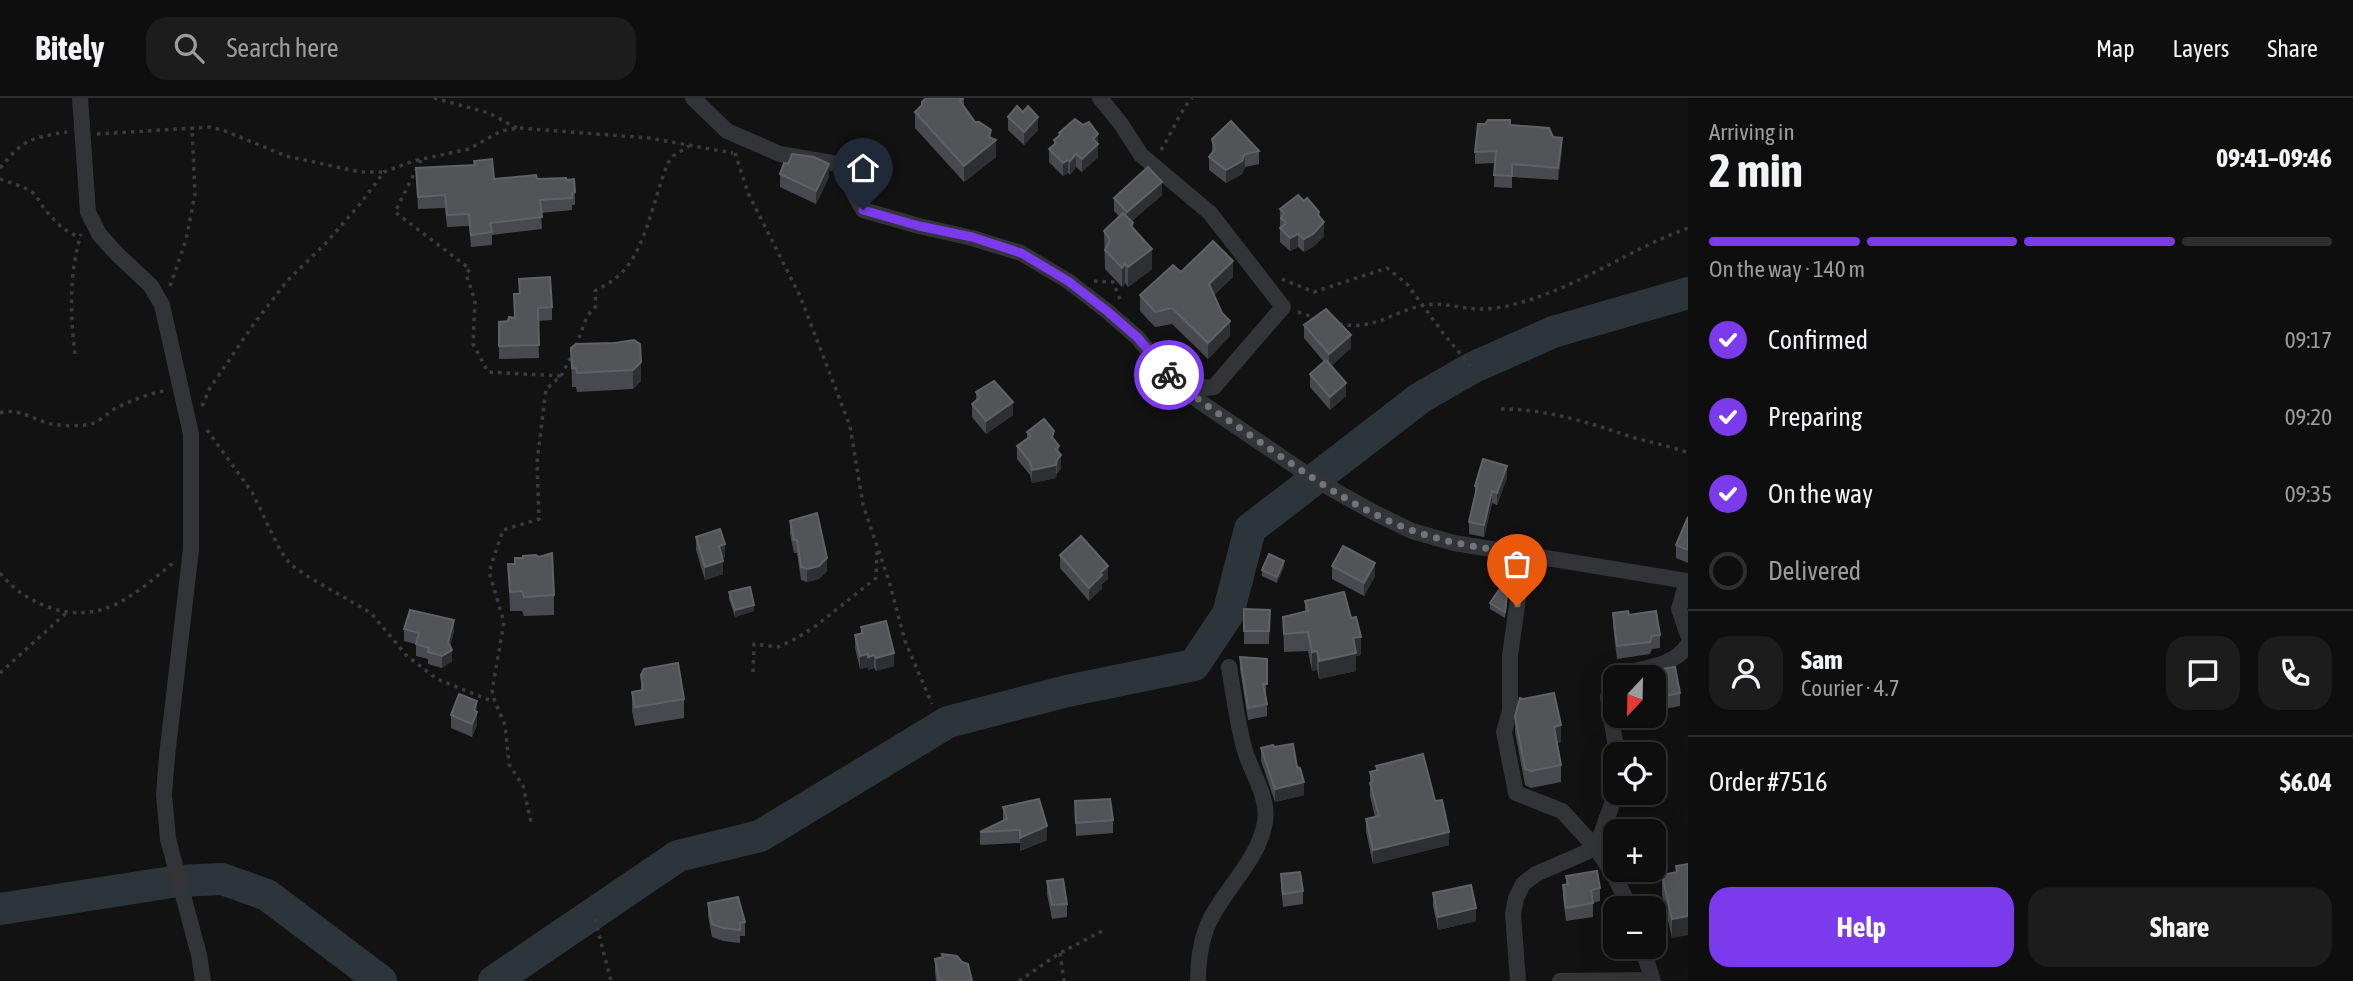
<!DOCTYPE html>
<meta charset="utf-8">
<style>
body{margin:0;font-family:"Asap Condensed",sans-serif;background:#1c1c1c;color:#f1f3f6;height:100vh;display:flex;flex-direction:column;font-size:26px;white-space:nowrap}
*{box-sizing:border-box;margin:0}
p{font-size:23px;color:#9b9c9e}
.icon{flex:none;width:38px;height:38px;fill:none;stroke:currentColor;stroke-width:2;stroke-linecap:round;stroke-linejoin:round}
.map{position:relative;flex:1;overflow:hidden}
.panel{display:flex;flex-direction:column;background:#0e0e0e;width:665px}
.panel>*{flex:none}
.needle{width:46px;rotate:202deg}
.tools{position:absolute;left:1603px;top:567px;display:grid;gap:14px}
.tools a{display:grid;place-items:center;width:63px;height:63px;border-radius:14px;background:#0e0e0e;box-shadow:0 7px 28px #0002,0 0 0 2px #2e2e2e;font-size:35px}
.pin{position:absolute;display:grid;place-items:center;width:60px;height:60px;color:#fff;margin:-72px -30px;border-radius:50% 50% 50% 0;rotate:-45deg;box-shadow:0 0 7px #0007}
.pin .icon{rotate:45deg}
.courier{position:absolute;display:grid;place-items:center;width:70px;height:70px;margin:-35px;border:5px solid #7c3aed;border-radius:50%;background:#fff;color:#222;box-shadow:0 2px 9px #0007}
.headline em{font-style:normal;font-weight:700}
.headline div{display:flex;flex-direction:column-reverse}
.headline{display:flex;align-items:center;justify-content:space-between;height:119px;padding:0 21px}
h1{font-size:46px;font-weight:700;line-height:52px}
.bar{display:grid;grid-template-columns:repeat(4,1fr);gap:10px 7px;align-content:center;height:84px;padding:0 21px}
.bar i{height:9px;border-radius:5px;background:#2e2e2e}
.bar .selected{background:#7c3aed}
.bar p{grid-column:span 4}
.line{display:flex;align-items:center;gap:18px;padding:0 21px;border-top:2px solid #2e2e2e}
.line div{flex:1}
.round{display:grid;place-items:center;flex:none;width:74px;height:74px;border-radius:21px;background:#1c1c1c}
ol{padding:0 21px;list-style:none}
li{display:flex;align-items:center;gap:21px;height:77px}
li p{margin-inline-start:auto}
li .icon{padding:7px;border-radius:50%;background:#7c3aed;color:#fff;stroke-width:4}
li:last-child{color:#9b9c9e}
li i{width:38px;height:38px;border:4px solid #2e2e2e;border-radius:50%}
.primary-button{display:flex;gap:14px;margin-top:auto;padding:14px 21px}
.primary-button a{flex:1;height:80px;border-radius:21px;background:#7c3aed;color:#fff;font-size:28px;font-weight:700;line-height:80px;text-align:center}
.primary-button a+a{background:#1c1c1c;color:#f1f3f6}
header{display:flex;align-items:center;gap:42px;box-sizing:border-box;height:98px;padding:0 35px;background:#0e0e0e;border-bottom:2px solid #2e2e2e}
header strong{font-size:33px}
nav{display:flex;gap:38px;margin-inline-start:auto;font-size:24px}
.search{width:490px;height:63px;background:#1c1c1c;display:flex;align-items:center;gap:18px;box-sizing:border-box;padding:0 24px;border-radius:21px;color:#9b9c9e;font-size:26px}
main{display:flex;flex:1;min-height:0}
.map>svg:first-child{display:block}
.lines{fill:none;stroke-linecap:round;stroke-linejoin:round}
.river{stroke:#2c363a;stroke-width:32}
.path{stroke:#393b3f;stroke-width:3.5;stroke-dasharray:3.5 5;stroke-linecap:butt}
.street{stroke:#333438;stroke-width:16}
.wall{fill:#48494e}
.shaded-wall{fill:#2e2f32}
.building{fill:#525458;stroke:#5f6266;stroke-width:2}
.done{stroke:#71757a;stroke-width:7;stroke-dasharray:0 12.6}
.route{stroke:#7c3aed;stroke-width:9}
</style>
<header>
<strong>Bitely</strong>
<div class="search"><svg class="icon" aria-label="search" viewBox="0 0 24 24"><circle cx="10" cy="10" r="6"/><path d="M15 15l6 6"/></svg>Search here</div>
<nav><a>Map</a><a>Layers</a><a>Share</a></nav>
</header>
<main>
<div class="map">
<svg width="1688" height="883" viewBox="0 0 1688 883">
<rect width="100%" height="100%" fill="#121213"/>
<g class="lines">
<!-- river -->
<g class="river">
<polyline points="0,811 178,783 222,781 267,797 381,883"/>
<polyline points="494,883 678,758 760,738 948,624 1067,593 1194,567 1228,516 1250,431 1420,300 1472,270 1553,234 1688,195"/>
</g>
<!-- path -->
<g class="path">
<polyline points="434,0 489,15 517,30"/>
<polyline points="97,36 210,29 225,33 286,58 360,74 384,74"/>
<path d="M1161,52C1172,35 1178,16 1192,0"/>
<polyline points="735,55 748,95 800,198 850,328 863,407 889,483 905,543 932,606"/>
<polyline points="421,62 395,114 470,171 466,176 475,203 473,246 488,274 561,278 546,291 537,364 539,421 503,432 489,474 504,524 492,593 495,604 505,627 509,666 523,688 531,724"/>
<path d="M0,70C24,41 30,40 67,34"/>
<polyline points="0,81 23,89 35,96 45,112 62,130 80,140"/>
<polyline points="1282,181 1314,194 1387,170 1407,186 1443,235 1472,270"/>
<polyline points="1094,183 1113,184 1120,201"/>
<polyline points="170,188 186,142 195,96 192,29"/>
<polyline points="1298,214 1318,221"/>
<path d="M1339,226C1377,233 1393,212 1426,207C1445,204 1461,211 1479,211C1489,211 1501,210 1511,207C1575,192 1627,152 1688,130"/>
<path d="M576,248L587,218L596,208L595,193C606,187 617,181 625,171C647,145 655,96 668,65L673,58L689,48"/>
<path d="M75,256C70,215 69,176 81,136"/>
<polyline points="561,278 573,255"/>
<polyline points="202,308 210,290 253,227 287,183 326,145 360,106 384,74 413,63 469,51 501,33 519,30 649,40 733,55"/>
<path d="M1501,311C1548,311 1590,325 1635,340C1653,345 1671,348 1688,355"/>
<path d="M0,315C18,309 36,323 52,326C63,328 75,328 85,327C99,326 106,315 118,309C133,302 148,296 164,293"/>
<polyline points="207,332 252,394 280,452 290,466 307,478 371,515 406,557 437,581 494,604"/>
<path d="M0,475C14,492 28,501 48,509C101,528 134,497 173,465"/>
<polyline points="753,574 754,546 778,549 797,540 817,527 876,480 877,453"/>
<polyline points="0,575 66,515"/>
<polyline points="595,821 611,883"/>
<polyline points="1060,855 1064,883"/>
<polyline points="1019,883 1060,855 1106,831"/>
</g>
<!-- street -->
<g class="street">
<polyline points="80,0 88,114 99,136 116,155 151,188 162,207 191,336 191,451 167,658 164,697 168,741 199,857 203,883"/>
<polyline points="693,0 727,33 780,56 838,66 863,112 919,128 972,140 1021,155 1068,183 1107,213 1138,240 1165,274 1193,299 1314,381 1373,414 1412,433 1454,445 1688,483"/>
<polyline points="1100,0 1121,26 1141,57 1210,115 1283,209 1214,289 1206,290 1177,278"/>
<polyline points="1524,457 1510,558 1510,613 1504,634 1516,695 1562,713 1596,750 1615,779 1630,810"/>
<polyline points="1687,483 1679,511 1688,537"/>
<path d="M1617,579L1620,576C1643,570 1673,569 1688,547"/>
<polyline points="1615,582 1608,599 1617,656"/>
<polyline points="1642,849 1653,883"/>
<path d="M1198,883C1198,865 1200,848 1206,831C1221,793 1258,765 1265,724C1269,699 1252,676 1245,653C1237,625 1234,597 1229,569"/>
<polyline points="1518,883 1513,816 1516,800 1523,786 1536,776 1596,750 1616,695"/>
<polyline points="1560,883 1652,882"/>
</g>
</g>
<!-- wall -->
<g class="wall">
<polygon points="964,0 964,8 975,24 991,40 996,59 964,84 915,30 915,14"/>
<polygon points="1008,19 1038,32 1024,47 1008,32"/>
<polygon points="1510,27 1553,39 1562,52 1558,82 1512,79 1512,90 1494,89 1495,65 1475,66 1475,54"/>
<polygon points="1059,35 1098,49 1098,59 1082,74 1076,69 1070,77 1068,75 1063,78 1049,64 1049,51 1054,47 1054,42 1059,37"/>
<polygon points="1212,41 1259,53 1259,66 1245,69 1242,76 1226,85 1209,72 1209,59 1212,55"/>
<polygon points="416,70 494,81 566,82 575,94 575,107 572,107 572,112 541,115 542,131 492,137 492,147 471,149 469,128 447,129 445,110 418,111"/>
<polygon points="780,76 829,79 816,106 780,89"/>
<polygon points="1162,97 1132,123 1133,131 1152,171 1128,189 1125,185 1122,189 1105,171 1104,133 1119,118 1114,113 1114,100"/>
<polygon points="1280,111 1319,118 1324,138 1313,149 1304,154 1298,149 1290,153 1280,144"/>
<polygon points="1181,174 1233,179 1214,197 1230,238 1208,261 1172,226 1155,229 1140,213 1140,197"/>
<polygon points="519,181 552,209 552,222 538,223 539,260 499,261 499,224 508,223 514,220 514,196 519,196"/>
<polygon points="1304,227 1351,250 1331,268 1346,298 1330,312 1310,289 1310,276 1324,264 1304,240"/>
<polygon points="634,242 641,283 633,291 577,294 576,289 572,289 571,250"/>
<polygon points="976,294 1013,317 986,336 972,319 972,306 976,302"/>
<polygon points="1027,334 1054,341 1059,354 1061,371 1057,375 1056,380 1032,385 1030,377 1017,361 1017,348 1027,340"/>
<polygon points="1507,380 1497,407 1492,405 1484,439 1469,436 1469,424 1475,397 1475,388"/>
<polygon points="1688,419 1688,465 1676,460 1676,447"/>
<polygon points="790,423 827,473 819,481 807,484 801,482 797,455 794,455 790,436"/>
<polygon points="696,439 725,459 722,460 723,476 705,482 696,452"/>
<polygon points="1060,457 1108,481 1102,486 1102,490 1089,503 1060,470"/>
<polygon points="508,466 515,466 554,497 554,517 524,518 522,513 510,513"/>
<polygon points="1332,468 1375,478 1364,498 1332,481"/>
<polygon points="1284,469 1277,485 1262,478 1262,472"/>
<polygon points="729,494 754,513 735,519 729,501"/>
<polygon points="1305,503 1361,557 1356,558 1356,573 1319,581 1317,572 1312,573 1308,553 1284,554 1283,519 1305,513"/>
<polygon points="1507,504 1505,520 1490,511 1490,505"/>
<polygon points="1244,511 1270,512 1269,546 1244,546"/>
<polygon points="1613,515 1629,517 1660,537 1660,550 1652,551 1650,556 1617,561 1613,528"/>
<polygon points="861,529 894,568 876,573 874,570 868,572 868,569 860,571 855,550 855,537 861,536"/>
<polygon points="404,531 454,533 450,548 452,563 442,570 428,566 428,561 416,558 416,546 404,543"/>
<polygon points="1240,559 1267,561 1266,598 1267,606 1267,618 1248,622 1240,571"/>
<polygon points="1675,569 1680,595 1680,608 1654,613 1654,579 1629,579 1629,576"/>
<polygon points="641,577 684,601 684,620 635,628 632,613 632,594 641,592"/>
<polygon points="477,603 477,627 472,639 451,630 451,617"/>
<polygon points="1515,618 1561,644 1557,645 1561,667 1561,684 1531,690 1525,687 1515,634"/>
<polygon points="1274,649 1297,669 1304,697 1275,704 1261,663 1261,650"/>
<polygon points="1376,668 1435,703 1449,747 1373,766 1366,734 1366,721 1375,719 1370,698 1370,674 1376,673"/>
<polygon points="1075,703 1113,722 1113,735 1076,738"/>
<polygon points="1003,709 1047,742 1020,753 1020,745 980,747 980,734 1003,723"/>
<polygon points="1688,766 1672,840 1662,796 1662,777 1676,774 1676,768"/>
<polygon points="1281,776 1303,793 1303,806 1283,809 1281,789"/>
<polygon points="1566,778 1600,790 1600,803 1593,805 1593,819 1566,823 1563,800 1563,787 1566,787"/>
<polygon points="1047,783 1067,806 1067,819 1052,821 1047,796"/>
<polygon points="1433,795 1476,823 1438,832 1433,808"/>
<polygon points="708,805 745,824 745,838 740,838 740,845 723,843 712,839 708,818"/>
<polygon points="942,856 972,883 936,883 935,874 935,861 942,860"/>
</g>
<!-- shaded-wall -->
<g class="shaded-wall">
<polygon points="1038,19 1038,32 1024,47 1024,34"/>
<polygon points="991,32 991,47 996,42 996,59 964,84 964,68 989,39"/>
<polygon points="1098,36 1098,59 1082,74 1082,61 1093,41"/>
<polygon points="1562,40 1562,52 1558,82 1558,70"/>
<polygon points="1076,56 1076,69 1070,77 1070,63"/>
<polygon points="1245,56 1245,69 1242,76 1226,85 1226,72"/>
<polygon points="1068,62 1068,75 1063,78 1063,65"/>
<polygon points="829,66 829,79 816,106 816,93"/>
<polygon points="1162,84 1162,97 1127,127 1127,114"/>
<polygon points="1324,124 1324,138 1313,149 1304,154 1304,141"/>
<polygon points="1298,136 1298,149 1290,153 1290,140"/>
<polygon points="1152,151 1152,171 1128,189 1128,169"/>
<polygon points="1233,163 1233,179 1209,202 1209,186"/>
<polygon points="1125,166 1125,185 1122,189 1122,170"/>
<polygon points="1230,223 1230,238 1208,261 1208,245"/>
<polygon points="1351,237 1351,250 1329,270 1329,256"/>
<polygon points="641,264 641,283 633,291 633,272"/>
<polygon points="1346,285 1346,298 1330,312 1330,299"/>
<polygon points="1013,304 1013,317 986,336 986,323"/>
<polygon points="1059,348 1059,360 1061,357 1061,371 1057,375 1056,351"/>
<polygon points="1056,367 1056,380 1032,385 1032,372"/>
<polygon points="1507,368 1507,380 1497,407 1497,395"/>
<polygon points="1492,393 1492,405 1484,439 1484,427"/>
<polygon points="725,446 725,459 719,461 719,448"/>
<polygon points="827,460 827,473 819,481 807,484 807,471"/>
<polygon points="723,463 723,476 705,482 705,469"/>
<polygon points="1284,463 1284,469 1277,485 1277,479"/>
<polygon points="1375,465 1375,478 1364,498 1364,485"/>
<polygon points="1108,468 1108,481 1102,486 1102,490 1089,503 1089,490 1100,475"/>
<polygon points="754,507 754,513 735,519 735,512"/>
<polygon points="454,522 454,533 449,553 452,552 452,563 442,570 442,558 448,544"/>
<polygon points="1361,539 1361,557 1356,558 1356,573 1319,581 1319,563 1353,540"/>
<polygon points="1317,553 1317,572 1312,573 1312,554"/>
<polygon points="894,555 894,568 876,573 876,560"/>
<polygon points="868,556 868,569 860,571 860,558"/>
<polygon points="874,557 874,570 868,572 868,559"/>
<polygon points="477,603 477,627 472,639 474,612"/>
<polygon points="1561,627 1561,644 1554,645 1554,629"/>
<polygon points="1304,684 1304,697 1275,704 1275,691"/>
<polygon points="1047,728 1047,742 1020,753 1020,740"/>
<polygon points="1449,734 1449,747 1373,766 1373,752"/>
<polygon points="1476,810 1476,823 1438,832 1438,819"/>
<polygon points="1688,818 1688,837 1672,840 1672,821"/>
</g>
<!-- building -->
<g class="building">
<polygon points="926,0 963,0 960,3 975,24 979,24 991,32 989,39 996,42 964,68 915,14 922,7 922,4"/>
<polygon points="1017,8 1023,14 1028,8 1038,19 1024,34 1008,19"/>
<polygon points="1075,21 1083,27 1089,24 1098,36 1093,41 1098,46 1082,61 1076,56 1070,63 1068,62 1063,65 1049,51 1056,45 1054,42 1060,37 1059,35"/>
<polygon points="1488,22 1510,22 1510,27 1549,30 1553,39 1562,40 1558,70 1512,66 1512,78 1494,77 1496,53 1475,54 1478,26 1485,26"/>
<polygon points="1231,23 1259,53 1245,56 1242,63 1226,72 1209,59 1215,51 1212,41"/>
<polygon points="792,56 814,59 829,66 816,93 780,76 784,65 788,66"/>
<polygon points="492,61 494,81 536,77 537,81 566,80 566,82 574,81 575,94 572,95 572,100 540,102 542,119 490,125 492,134 471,137 469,116 447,117 445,97 418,99 416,70 475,67 474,63"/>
<polygon points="1148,69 1162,84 1127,114 1114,100"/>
<polygon points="1298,97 1304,103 1307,100 1319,114 1318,117 1324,124 1313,136 1304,141 1298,136 1290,140 1280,130 1286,125 1281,120 1284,115 1280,111"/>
<polygon points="1123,115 1133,125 1131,128 1152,151 1128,169 1125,166 1122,170 1105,152 1110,142 1104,133"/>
<polygon points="1213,143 1233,163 1209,186 1222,215 1230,223 1208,245 1172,210 1155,214 1140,197 1173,167 1181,174"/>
<polygon points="550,179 552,209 538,210 539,247 499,248 499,224 508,223 509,219 515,220 514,196 520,196 519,181"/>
<polygon points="1326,211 1351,237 1329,256 1304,227"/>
<polygon points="634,242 640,246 641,264 633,272 577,275 576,270 572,270 571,250 576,246 615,245"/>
<polygon points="1326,262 1346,285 1330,299 1310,276"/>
<polygon points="994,283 1013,304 986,323 972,306 980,299 976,294"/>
<polygon points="1044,321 1054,333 1052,339 1059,348 1056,351 1061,357 1057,362 1056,367 1032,372 1030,364 1017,348 1031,338 1027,334"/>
<polygon points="1483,361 1507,368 1497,395 1492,393 1484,427 1469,424 1477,389 1475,388"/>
<polygon points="817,415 827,460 819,468 807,471 801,469 797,442 794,442 790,423"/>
<polygon points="1688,419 1688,452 1676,447"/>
<polygon points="720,431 725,446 719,448 723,463 705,469 696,439"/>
<polygon points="1081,438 1108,468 1100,475 1102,477 1089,490 1060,457"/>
<polygon points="1343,448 1375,465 1364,485 1332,468"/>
<polygon points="552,455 554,497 524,499 522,493 510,494 508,466 515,466 515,460 523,460 523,458 536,457 539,459"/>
<polygon points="1269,456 1284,463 1277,479 1262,472"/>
<polygon points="750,489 754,507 735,512 729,494"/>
<polygon points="1499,492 1507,497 1505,514 1490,505"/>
<polygon points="1344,494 1351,520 1356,519 1361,539 1353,540 1356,555 1319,563 1317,553 1312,554 1308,534 1284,536 1283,519 1308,513 1305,503"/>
<polygon points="1244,511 1270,512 1269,533 1244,533"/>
<polygon points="410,512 454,522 448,544 452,552 442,558 428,554 429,550 416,546 419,535 404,531"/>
<polygon points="1628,513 1629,517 1656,513 1660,537 1652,538 1650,544 1617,548 1613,515"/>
<polygon points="886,523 894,555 876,560 874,557 868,559 868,556 860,558 855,537 863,535 861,529"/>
<polygon points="1240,559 1267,561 1267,586 1263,586 1267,606 1248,610"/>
<polygon points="678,565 684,601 635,609 632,594 643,592 641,577 644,571"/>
<polygon points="1675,569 1680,595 1654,600 1654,579 1630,579 1629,576"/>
<polygon points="1554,595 1561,627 1554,629 1561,667 1531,673 1525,671 1515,618 1520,600 1523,601"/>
<polygon points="459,596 477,603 474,612 477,614 472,626 451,617"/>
<polygon points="1293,646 1297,669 1300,670 1304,684 1275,691 1261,650 1273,647 1274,649"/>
<polygon points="1423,656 1435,703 1442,702 1449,734 1373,752 1366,721 1379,718 1370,685 1373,683 1370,674 1378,672 1376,668"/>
<polygon points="1039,701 1047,728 1020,740 1020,732 980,734 1007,721 1003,709"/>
<polygon points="1110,701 1113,722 1076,725 1075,703"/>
<polygon points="1688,766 1688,818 1672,821 1662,777 1677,774 1676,768"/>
<polygon points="1597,773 1600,790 1591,792 1593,805 1566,810 1563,787 1568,786 1566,778"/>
<polygon points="1300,774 1303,793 1283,796 1281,776"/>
<polygon points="1063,781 1067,806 1052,807 1047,783"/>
<polygon points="1471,787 1476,810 1438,819 1433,795"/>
<polygon points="738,799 745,824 740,825 740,832 723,830 712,826 708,805"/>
<polygon points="942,856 957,858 962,864 968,866 972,883 939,883 935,861 943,859"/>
</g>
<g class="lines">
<!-- done -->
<path class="done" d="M1169,277C1197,303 1229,322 1260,344C1308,377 1358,413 1414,433C1449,446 1487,450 1524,457L1517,508"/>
<!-- route -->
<polyline class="route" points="863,112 919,128 972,139 1021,155 1068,183 1107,213 1138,240 1169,277"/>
</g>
</svg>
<div class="tools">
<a><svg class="needle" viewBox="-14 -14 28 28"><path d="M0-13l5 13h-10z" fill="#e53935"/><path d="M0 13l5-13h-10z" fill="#9b9c9e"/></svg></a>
<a><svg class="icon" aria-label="locate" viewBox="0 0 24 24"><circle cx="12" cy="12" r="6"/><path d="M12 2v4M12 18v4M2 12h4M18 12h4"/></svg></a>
<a>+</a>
<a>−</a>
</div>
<div class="pin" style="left:1517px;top:508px;background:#ea580c"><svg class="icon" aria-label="bag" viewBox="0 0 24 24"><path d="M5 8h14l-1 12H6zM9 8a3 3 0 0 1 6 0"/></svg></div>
<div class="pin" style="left:863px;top:112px;background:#1f2937"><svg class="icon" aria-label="home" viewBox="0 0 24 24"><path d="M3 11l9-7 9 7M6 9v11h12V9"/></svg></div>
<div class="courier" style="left:1169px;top:277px"><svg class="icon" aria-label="bike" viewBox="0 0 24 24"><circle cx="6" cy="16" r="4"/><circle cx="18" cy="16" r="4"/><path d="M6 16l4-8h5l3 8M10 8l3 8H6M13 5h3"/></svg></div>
</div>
<section class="panel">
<div class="headline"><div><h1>2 min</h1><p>Arriving in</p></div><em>09:41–09:46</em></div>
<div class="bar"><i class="selected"></i><i class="selected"></i><i class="selected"></i><i></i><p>On the way · 140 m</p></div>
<ol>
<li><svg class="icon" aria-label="check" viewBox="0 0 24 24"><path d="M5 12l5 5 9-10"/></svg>Confirmed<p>09:17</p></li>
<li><svg class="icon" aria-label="check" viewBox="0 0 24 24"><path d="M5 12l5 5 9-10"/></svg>Preparing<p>09:20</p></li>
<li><svg class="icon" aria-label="check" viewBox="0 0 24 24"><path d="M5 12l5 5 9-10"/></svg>On the way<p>09:35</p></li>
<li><i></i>Delivered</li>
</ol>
<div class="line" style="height:126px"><a class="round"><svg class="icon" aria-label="person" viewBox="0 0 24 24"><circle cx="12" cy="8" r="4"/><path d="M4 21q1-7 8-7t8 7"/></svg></a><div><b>Sam</b><p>Courier · 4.7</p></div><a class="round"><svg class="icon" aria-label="chat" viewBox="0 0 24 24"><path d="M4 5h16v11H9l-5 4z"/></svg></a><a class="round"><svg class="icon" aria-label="phone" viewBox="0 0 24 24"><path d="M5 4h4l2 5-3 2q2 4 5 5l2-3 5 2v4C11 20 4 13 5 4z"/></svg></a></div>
<div class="line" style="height:91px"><div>Order #7516</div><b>$6.04</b></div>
<div class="primary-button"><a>Help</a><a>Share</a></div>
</section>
</main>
